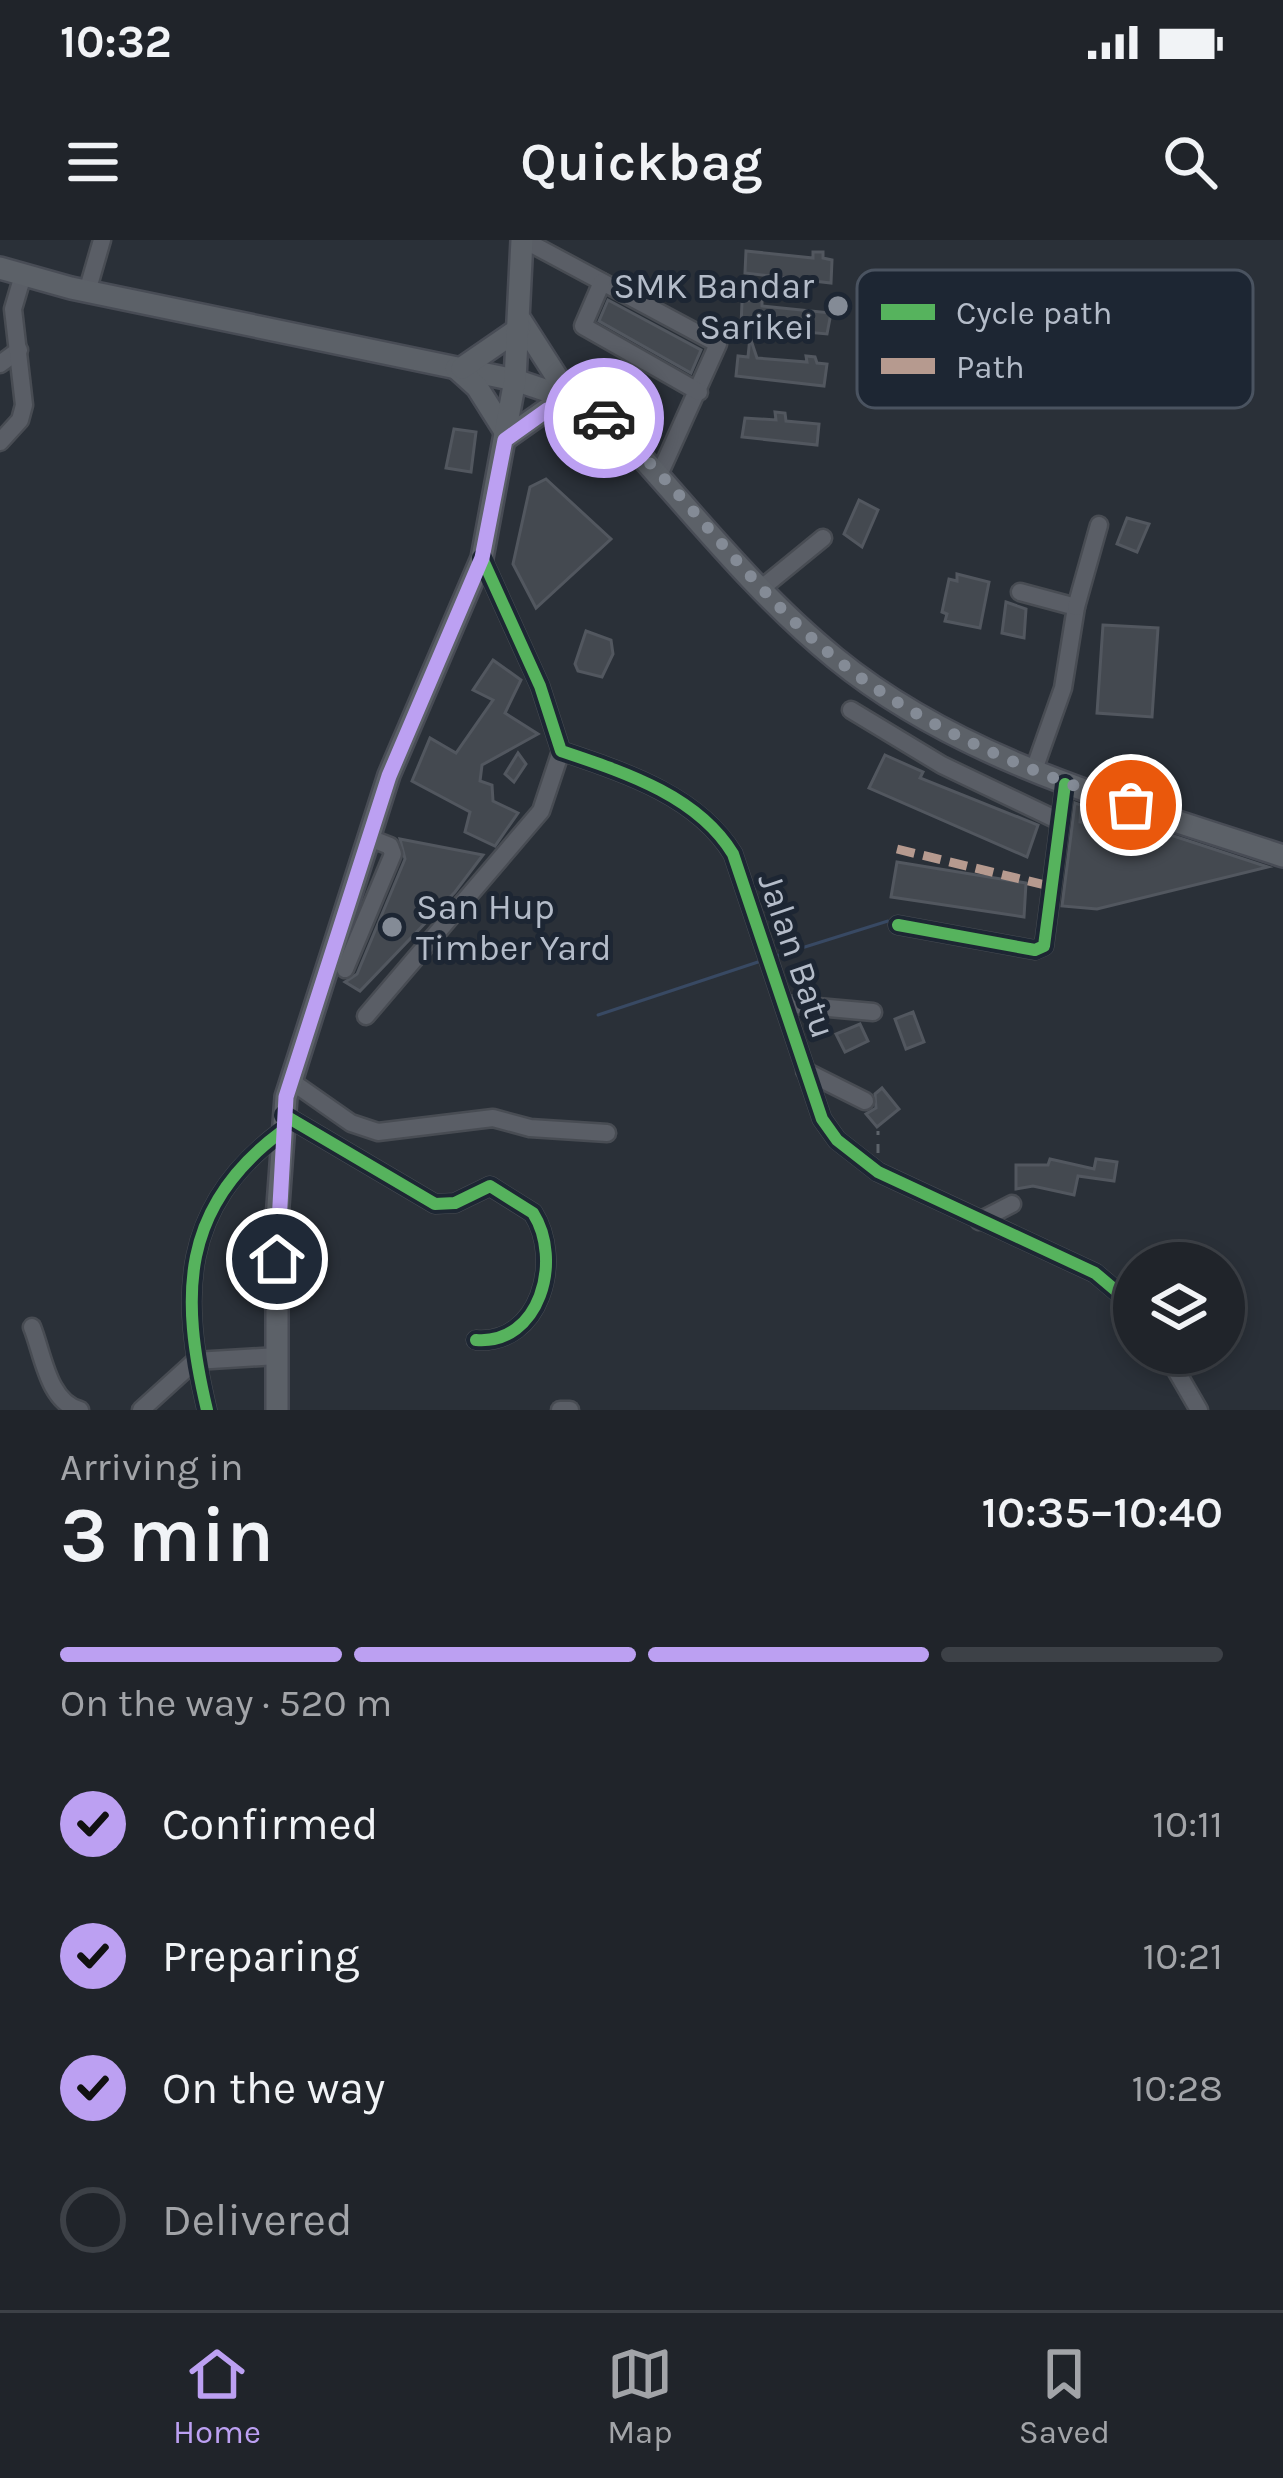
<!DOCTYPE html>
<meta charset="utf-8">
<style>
body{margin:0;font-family:Karla,sans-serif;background:#282c32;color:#f1f3f6;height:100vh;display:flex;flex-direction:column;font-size:45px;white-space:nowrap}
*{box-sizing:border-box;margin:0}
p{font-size:39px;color:#a2a4a8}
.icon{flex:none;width:66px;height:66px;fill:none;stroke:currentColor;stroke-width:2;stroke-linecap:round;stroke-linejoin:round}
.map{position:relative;height:1170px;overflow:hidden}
.panel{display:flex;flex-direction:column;background:#20242a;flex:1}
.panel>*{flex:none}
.controls{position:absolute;left:1113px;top:1002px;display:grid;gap:24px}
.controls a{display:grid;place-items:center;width:132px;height:132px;border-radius:50%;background:#20242a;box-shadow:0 6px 18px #0003,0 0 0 3px #3d4147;font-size:60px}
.pin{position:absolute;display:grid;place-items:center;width:102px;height:102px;color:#fff;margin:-51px;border:6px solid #fff;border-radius:50%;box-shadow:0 3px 12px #0007}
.courier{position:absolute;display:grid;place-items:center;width:120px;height:120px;margin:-60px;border:9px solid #bca0f2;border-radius:50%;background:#fff;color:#222;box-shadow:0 3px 15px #0007}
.overview em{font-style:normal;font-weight:600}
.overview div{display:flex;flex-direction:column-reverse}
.overview{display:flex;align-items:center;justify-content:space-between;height:204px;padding:0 60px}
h1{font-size:78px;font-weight:600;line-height:90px}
.bar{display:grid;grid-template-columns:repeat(4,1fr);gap:18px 12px;align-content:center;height:144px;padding:0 60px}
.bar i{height:15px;border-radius:9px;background:#3d4147}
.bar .selected{background:#bca0f2}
.bar p{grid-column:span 4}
ol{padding:0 60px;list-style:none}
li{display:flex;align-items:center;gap:36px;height:132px}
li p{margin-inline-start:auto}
li .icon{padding:12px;border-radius:50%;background:#bca0f2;color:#111;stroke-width:4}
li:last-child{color:#a2a4a8}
li i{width:66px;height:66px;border:6px solid #3d4147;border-radius:50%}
.status{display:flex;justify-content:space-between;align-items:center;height:84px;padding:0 60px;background:#20242a;direction:ltr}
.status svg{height:33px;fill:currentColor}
header{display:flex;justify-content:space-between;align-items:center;height:156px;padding:0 60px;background:#20242a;font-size:54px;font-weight:600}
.tab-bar{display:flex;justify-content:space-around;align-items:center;height:168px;border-top:3px solid #3d4147;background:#20242a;font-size:33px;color:#a2a4a8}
.tab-bar a{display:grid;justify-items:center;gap:6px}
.tab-bar .selected{color:#bca0f2}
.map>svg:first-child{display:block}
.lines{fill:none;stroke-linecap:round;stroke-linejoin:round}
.stream{stroke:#384963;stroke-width:3}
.building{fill:#444950;stroke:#52575f;stroke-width:3}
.minor-casing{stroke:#484c53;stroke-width:21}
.major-casing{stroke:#484c55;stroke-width:26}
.path{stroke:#5d636a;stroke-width:3;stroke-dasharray:9 9;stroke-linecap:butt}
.minor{stroke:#5a5e66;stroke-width:16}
.major{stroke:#5c6168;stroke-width:21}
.quiet{stroke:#b69a8f;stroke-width:9;stroke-dasharray:18 9;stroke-linecap:butt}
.cycleway-casing{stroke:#1d2633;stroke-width:20}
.cycleway{stroke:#56b35d;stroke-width:12}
.done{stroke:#848b96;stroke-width:12;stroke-dasharray:0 21.6}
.route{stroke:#bca0f2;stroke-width:15}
.poi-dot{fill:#848b96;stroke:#1d2633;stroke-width:4.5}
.labels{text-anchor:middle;stroke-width:10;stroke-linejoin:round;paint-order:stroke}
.poi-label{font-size:36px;fill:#b4bcc9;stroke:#1d2633;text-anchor:end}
.street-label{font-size:36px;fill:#b4bcc9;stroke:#1d2633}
.key{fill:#1d2633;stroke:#4a5360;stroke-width:3}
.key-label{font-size:33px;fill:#b4bcc9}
</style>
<div class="status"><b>10:32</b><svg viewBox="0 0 49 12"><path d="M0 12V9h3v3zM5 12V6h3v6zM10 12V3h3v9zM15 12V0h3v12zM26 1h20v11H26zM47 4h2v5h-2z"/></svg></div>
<header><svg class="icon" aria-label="menu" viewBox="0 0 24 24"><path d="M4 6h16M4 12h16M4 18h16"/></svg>Quickbag<svg class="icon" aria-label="search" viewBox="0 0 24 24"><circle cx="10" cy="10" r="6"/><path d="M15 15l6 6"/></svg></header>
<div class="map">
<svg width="1283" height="1170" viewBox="0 0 1283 1170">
<rect width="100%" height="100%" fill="#2a3038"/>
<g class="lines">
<!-- stream -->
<g class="stream">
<polyline points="776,716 888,681"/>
<polyline points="598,775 761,721"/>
</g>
</g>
<!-- building -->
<g class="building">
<polygon points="746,11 813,18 813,12 823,12 823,18 832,20 831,43 745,33"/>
<polygon points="753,59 762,59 762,66 831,73 827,94 741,86 742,62"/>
<polygon points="608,60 701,110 691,133 599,81"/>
<polygon points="750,97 757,118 807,122 806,116 815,117 817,123 827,124 824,146 736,136 738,116 748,117"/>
<polygon points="775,172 785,173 786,181 819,184 817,205 742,197 745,178 776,180"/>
<polygon points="454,189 476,192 471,232 446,228"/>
<polygon points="546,239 611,299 536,368 513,324 530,247"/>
<polygon points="859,260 878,270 862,307 844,294"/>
<polygon points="1127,278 1149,284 1137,312 1117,304"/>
<polygon points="957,334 989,342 980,388 945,381 947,374 942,372 949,339 957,341"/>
<polygon points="1006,362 1026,369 1024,398 1002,393"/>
<polygon points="1103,385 1158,388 1152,477 1097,473"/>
<polygon points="586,391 611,400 613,414 602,437 578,431 575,424"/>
<polygon points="493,420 521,440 505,473 538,494 482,525 480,541 492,545 493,561 518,573 495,606 465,592 470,572 412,541 430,498 456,513 493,460 473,450"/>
<polygon points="518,513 526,524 514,542 505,534"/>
<polygon points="885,515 923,532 920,538 1038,585 1027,617 869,548"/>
<polygon points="1075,563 1081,565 1080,582 1106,585 1119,578 1268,627 1097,669 1062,666"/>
<polygon points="400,599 483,615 455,652 360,751 345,742 357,734 405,619"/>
<polygon points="897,622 1026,643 1024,677 891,657"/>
<polygon points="913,772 924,802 906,809 895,779"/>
<polygon points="860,784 868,801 845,812 836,794"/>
<polygon points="882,848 899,869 877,887 866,874 876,868 875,854"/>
<polygon points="1050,919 1094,929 1096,919 1117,922 1114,941 1078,936 1074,955 1033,946 1016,949 1016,925 1048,925"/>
</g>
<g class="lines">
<defs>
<g id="minor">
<polyline points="524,0 718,104 659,235"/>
<polyline points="602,42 583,86 699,152"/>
<polyline points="87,52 102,0"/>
<polyline points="0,124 19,110"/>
<polyline points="0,202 20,180 24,165 13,69 23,35"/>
<path d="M482,318L540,446L561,511C623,532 697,555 733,614L822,879L837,900L878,932L1095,1033L1134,1066"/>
<polyline points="763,347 823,298"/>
<polyline points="1020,352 1076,367 1063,448 1034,530"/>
<polyline points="1076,367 1099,285"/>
<polyline points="851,470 942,525 1057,580"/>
<polyline points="898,685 1035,710 1044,706 1065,544"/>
<polyline points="345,729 393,614 390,606 367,597"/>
<polyline points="784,764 873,772"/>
<polyline points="366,776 541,571 561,511"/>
<polyline points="805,831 865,861"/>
<polyline points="291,841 351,883 378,892 493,878 530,888 607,893"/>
<path d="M284,875L435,964L455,963L490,946L533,973C563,1020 540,1105 476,1100"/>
<polyline points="979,981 1012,964"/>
<path d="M32,1087C43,1114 48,1162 80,1170"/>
<polyline points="1166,1113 1199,1170"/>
<polyline points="141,1170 195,1121 277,1116"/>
<path d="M207,1170C180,1056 180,967 281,892"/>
<polyline points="560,1170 570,1170"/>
</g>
<g id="major">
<path d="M0,28L71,48L515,140L586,164L608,180C682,259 751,350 835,418C962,522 1130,565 1283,616"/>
<polyline points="521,81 569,156"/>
<polyline points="456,128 477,147 506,193"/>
<polyline points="462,128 520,88"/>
<polyline points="505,199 546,170 585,164"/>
<polyline points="277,1170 277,979 286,857 389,535 482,318 515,140 522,0"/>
</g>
</defs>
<!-- minor casing -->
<use href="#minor" class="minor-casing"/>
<!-- major casing -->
<use href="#major" class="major-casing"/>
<!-- path -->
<polyline class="path" points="878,913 878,891"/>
<!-- minor -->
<use href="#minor" class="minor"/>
<!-- major -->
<use href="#major" class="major"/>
<!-- quiet -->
<polyline class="quiet" points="897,609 1053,647"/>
<defs>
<g id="cycleway">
<path d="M482,318L540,446L561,511C623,532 697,555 733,614L822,879L837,900L878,932L1095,1033L1134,1066"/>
<polyline points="898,685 1035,710 1044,706 1065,544"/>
<path d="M284,875L435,964L455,963L490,946L533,973C563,1020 540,1105 476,1100"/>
<path d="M207,1170C180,1056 180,967 281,892"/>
</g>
</defs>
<!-- cycleway casing -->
<use href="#cycleway" class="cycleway-casing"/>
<!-- cycleway -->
<use href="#cycleway" class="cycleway"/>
</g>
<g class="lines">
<!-- done -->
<path class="done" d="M604,178C686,252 749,348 835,418C920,487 1028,532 1131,565"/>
<!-- route -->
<polyline class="route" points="277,1019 286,857 389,536 482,318 505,200 547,170 586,164 604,178"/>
</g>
<!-- markers -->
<g class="poi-dot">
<circle cx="838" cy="66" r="12"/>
<circle cx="392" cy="687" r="12"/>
</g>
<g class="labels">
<!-- poi labels -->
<g class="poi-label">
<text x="814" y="58">SMK Bandar<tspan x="814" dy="41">Sarikei</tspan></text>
<text x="416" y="679" text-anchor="start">San Hup<tspan x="416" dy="41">Timber Yard</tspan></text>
</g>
<!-- street labels -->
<g class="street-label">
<text transform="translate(798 715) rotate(71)" y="13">Jalan Batu</text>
</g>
</g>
<!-- legend -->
<rect x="857" y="30" width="396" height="138" rx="18" class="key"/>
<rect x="881" y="64" width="54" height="16" fill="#56b35d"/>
<rect x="881" y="118" width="54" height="16" fill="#b69a8f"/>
<g class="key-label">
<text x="956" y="84">Cycle path</text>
<text x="956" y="138">Path</text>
</g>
</svg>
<div class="controls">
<a><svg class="icon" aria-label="layers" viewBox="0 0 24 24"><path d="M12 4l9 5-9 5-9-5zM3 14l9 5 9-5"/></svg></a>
</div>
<div class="pin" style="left:1131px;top:565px;background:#ea580c"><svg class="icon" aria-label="bag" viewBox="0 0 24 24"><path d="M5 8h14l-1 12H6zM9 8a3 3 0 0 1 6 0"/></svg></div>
<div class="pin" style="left:277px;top:1019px;background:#1f2937"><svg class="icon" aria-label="home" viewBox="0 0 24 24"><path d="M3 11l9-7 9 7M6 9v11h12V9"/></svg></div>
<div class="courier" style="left:604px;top:178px"><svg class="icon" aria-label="car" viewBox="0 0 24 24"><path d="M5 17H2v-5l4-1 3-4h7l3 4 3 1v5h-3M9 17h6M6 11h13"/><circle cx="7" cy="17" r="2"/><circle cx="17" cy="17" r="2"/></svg></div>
</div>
<section class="panel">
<div class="overview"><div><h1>3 min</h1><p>Arriving in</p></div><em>10:35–10:40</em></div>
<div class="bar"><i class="selected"></i><i class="selected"></i><i class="selected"></i><i></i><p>On the way · 520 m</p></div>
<ol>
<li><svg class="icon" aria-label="check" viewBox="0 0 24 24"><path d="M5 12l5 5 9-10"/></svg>Confirmed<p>10:11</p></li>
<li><svg class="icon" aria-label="check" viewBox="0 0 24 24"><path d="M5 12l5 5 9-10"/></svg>Preparing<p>10:21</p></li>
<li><svg class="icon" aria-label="check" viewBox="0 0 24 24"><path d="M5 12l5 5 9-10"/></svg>On the way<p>10:28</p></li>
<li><i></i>Delivered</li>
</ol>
</section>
<nav class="tab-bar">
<a class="selected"><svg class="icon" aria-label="home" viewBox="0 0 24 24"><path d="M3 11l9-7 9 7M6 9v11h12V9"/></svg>Home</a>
<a><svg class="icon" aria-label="map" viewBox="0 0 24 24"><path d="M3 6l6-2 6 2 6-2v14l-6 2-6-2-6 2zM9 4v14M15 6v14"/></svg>Map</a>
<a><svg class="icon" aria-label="saved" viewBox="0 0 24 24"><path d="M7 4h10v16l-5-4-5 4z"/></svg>Saved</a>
</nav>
